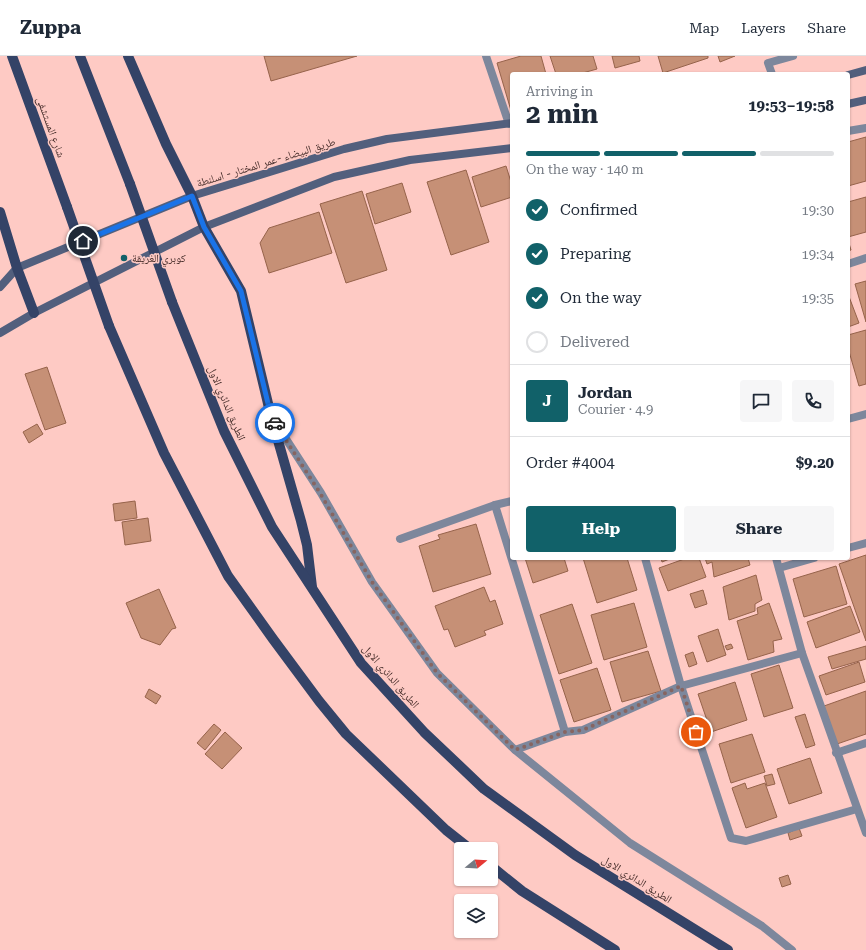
<!DOCTYPE html>
<meta charset="utf-8">
<style>
body{margin:0;font-family:"Roboto Serif","Noto Naskh Arabic",serif;background:#f6f6f7;color:#1f2937;height:100vh;display:flex;flex-direction:column;font-size:15px;white-space:nowrap}
*{box-sizing:border-box;margin:0}
p{font-size:13px;color:#747a83}
.icon{flex:none;width:22px;height:22px;fill:none;stroke:currentColor;stroke-width:2;stroke-linecap:round;stroke-linejoin:round}
.map{position:relative;flex:1;overflow:hidden}
.sheet{position:absolute;left:510px;top:16px;width:340px;height:488px;display:flex;flex-direction:column;background:#fff;border-radius:4px;box-shadow:0 1px 3px #0004}
.sheet>*{flex:none}
.needle{width:26px;rotate:72deg}
.buttons{position:absolute;left:454px;top:786px;display:grid;gap:8px}
.buttons a{display:grid;place-items:center;width:44px;height:44px;border-radius:4px;background:#fff;box-shadow:0 1px 3px #0004;font-size:20px}
.pin{position:absolute;display:grid;place-items:center;width:34px;height:34px;color:#fff;margin:-17px;border:2px solid #fff;border-radius:50%;box-shadow:0 1px 4px #0007}
.courier{position:absolute;display:grid;place-items:center;width:40px;height:40px;margin:-20px;border:3px solid #1a73e8;border-radius:50%;background:#fff;color:#222;box-shadow:0 1px 5px #0007}
.headline em{font-style:normal;font-weight:700}
.headline div{display:flex;flex-direction:column-reverse}
.headline{display:flex;align-items:center;justify-content:space-between;height:68px;padding:0 16px}
h1{font-size:26px;font-weight:700;line-height:30px}
.bar{display:grid;grid-template-columns:repeat(4,1fr);gap:6px 4px;align-content:center;height:48px;padding:0 16px}
.bar i{height:5px;border-radius:3px;background:#e0e1e3}
.bar .on{background:#116169}
.bar p{grid-column:span 4}
.line{display:flex;align-items:center;gap:10px;padding:0 16px;border-top:1px solid #e0e1e3}
.line div{flex:1}
.round{display:grid;place-items:center;flex:none;width:42px;height:42px;border-radius:4px;background:#f6f6f7}
ol{padding:0 16px;list-style:none}
li{display:flex;align-items:center;gap:12px;height:44px}
li p{margin-inline-start:auto}
li .icon{padding:4px;border-radius:50%;background:#116169;color:#fff;stroke-width:4}
li:last-child{color:#747a83}
li i{width:22px;height:22px;border:2px solid #e0e1e3;border-radius:50%}
.action{display:flex;gap:8px;margin-top:auto;padding:8px 16px}
.action a{flex:1;height:46px;border-radius:4px;background:#116169;color:#fff;font-size:16px;font-weight:700;line-height:46px;text-align:center}
.action a+a{background:#f6f6f7;color:#1f2937}
header{display:flex;align-items:center;gap:24px;box-sizing:border-box;height:56px;padding:0 20px;background:#fff;border-bottom:1px solid #e0e1e3}
header strong{font-size:19px}
nav{display:flex;gap:22px;margin-inline-start:auto;font-size:14px}
.map>svg:first-child{display:block}
.building{fill:#c69076;stroke:#96634b}
.lines{fill:none;stroke-linecap:round;stroke-linejoin:round}
.minor{stroke:#7d879c;stroke-width:8}
.secondary{stroke:#525f7d;stroke-width:8}
.primary{stroke:#344367;stroke-width:10}
.primary-bridge{stroke:#344367;stroke-width:10}
.done{stroke:#876561;stroke-width:4;stroke-dasharray:0 7.2}
.route{stroke:#1a73e8;stroke-width:5}
.poi-dot{fill:#116169;stroke:#fecac4;stroke-width:1.5}
.labels{text-anchor:middle;stroke-width:3;stroke-linejoin:round;paint-order:stroke}
.street-label{font-size:11px;fill:#472e2b;stroke:#fecac4}
.poi-label{font-size:11px;fill:#472e2b;stroke:#fecac4;text-anchor:start}
</style>
<header>
<strong>Zuppa</strong>
<nav><a>Map</a><a>Layers</a><a>Share</a></nav>
</header>
<div class="map">
<svg width="866" height="894" viewBox="0 0 866 894">
<rect width="100%" height="100%" fill="#fecac4"/>
<!-- building -->
<g class="building">
<polygon points="264,0 357,0 271,25"/>
<polygon points="521,0 541,0 546,18 512,18 512,58 497,7"/>
<polygon points="550,0 593,0 597,13 579,18 556,18"/>
<polygon points="612,0 639,0 640,5 615,12"/>
<polygon points="658,0 708,0 708,2 663,17"/>
<polygon points="718,0 735,0 720,6"/>
<polygon points="866,81 866,125 848,130 848,86"/>
<polygon points="506,110 512,129 512,141 481,151 472,121"/>
<polygon points="466,114 489,186 451,199 427,126"/>
<polygon points="402,127 411,156 375,168 366,138"/>
<polygon points="362,135 387,214 346,227 320,148"/>
<polygon points="866,141 866,176 848,181 848,146"/>
<polygon points="319,156 332,197 269,217 260,187 269,172"/>
<polygon points="848,184 851,194 848,195"/>
<polygon points="866,225 866,266 855,228"/>
<polygon points="848,238 859,267 848,271"/>
<polygon points="866,274 866,328 859,330 848,292 848,279"/>
<polygon points="47,311 66,367 45,374 25,318"/>
<polygon points="37,368 43,378 29,387 23,376"/>
<polygon points="135,445 137,462 115,465 113,448"/>
<polygon points="148,462 151,485 125,489 122,466"/>
<polygon points="476,468 491,518 433,536 419,490 440,483 438,479"/>
<polygon points="866,499 866,585 839,508"/>
<polygon points="525,502 564,502 568,515 533,527"/>
<polygon points="583,502 627,502 637,534 597,547"/>
<polygon points="661,502 672,502 662,506"/>
<polygon points="687,502 699,502 706,521 668,535 659,512"/>
<polygon points="705,502 748,502 750,509 714,521 712,506 707,508"/>
<polygon points="836,510 847,548 804,561 793,523"/>
<polygon points="756,519 762,544 755,548 755,555 729,564 723,531"/>
<polygon points="484,531 490,546 495,544 503,568 484,575 486,579 455,591 448,573 444,574 435,550"/>
<polygon points="159,533 176,572 172,573 160,589 141,582 126,547"/>
<polygon points="703,534 707,548 695,552 690,538"/>
<polygon points="634,547 647,591 604,604 591,559"/>
<polygon points="769,547 782,583 773,585 774,596 748,604 737,565 758,558 757,552"/>
<polygon points="572,548 592,607 559,618 540,559"/>
<polygon points="850,550 860,576 816,592 807,566"/>
<polygon points="718,573 726,599 707,606 698,580"/>
<polygon points="731,588 733,592 727,594 725,590"/>
<polygon points="866,590 866,603 832,613 828,601"/>
<polygon points="648,595 661,635 622,646 610,606"/>
<polygon points="693,596 697,608 689,611 685,599"/>
<polygon points="859,606 865,626 826,639 819,620"/>
<polygon points="779,609 793,652 764,661 751,618"/>
<polygon points="597,612 611,654 574,666 560,624"/>
<polygon points="735,626 747,664 711,676 698,638"/>
<polygon points="149,633 161,640 156,648 145,641"/>
<polygon points="866,635 866,678 837,688 824,650"/>
<polygon points="805,658 815,689 806,692 795,661"/>
<polygon points="214,668 221,674 205,694 197,687"/>
<polygon points="225,676 242,692 222,713 205,698"/>
<polygon points="752,678 765,716 731,727 719,688"/>
<polygon points="810,702 822,737 789,748 777,713"/>
<polygon points="772,718 775,728 767,730 764,720"/>
<polygon points="745,727 747,733 765,727 777,761 746,772 732,732"/>
<polygon points="799,772 802,780 790,784 788,777"/>
<polygon points="788,819 791,828 782,831 779,822"/>
</g>
<g class="lines">
<!-- minor -->
<g class="minor">
<polyline points="486,0 509,68"/>
<polyline points="772,18 768,7 793,0"/>
<polyline points="848,75 866,72"/>
<polyline points="848,208 866,202"/>
<polyline points="848,363 866,358"/>
<polyline points="275,366 321,437 372,526 437,617 515,694 630,787 762,870 792,894"/>
<polyline points="512,445 495,449 565,676 515,694"/>
<polyline points="400,483 495,449"/>
<polyline points="848,492 866,487"/>
<polyline points="645,502 681,630 731,782 746,785 857,753"/>
<polyline points="776,502 802,597 866,777"/>
<polyline points="779,512 814,502"/>
<polyline points="565,676 583,674 681,630 802,597"/>
<polyline points="836,697 866,687"/>
</g>
<!-- secondary -->
<g class="secondary">
<polyline points="848,19 866,14"/>
<polyline points="848,48 866,44"/>
<polyline points="0,231 17,212 192,140 344,93 387,83 512,67"/>
<polyline points="0,277 34,257 204,171 334,121 410,104 512,92"/>
</g>
<!-- primary -->
<g class="primary">
<polyline points="12,0 67,151"/>
<polyline points="80,0 130,128"/>
<polyline points="128,0 166,88 192,140 204,171 241,235 271,360 301,465 307,489 312,531"/>
<polyline points="0,156 17,212 34,257"/>
<polyline points="172,246 224,375 272,471 361,607 424,676 484,733 575,799 728,894"/>
<polyline points="109,270 164,397 228,520 273,583 319,645 346,678 446,774 470,793"/>
<polyline points="491,810 522,835 615,894"/>
</g>
<!-- primary-bridge -->
<g class="primary-bridge">
<polyline points="130,128 172,246"/>
<polyline points="67,151 109,270"/>
</g>
</g>
<g class="lines">
<!-- done -->
<polyline class="done" points="275,367 320,437 372,526 437,617 515,694 565,676 583,674 681,630 696,676"/>
<!-- route -->
<polyline class="route" points="83,185 192,140 204,171 241,235 271,360 275,367"/>
</g>
<!-- markers -->
<circle class="poi-dot" cx="124" cy="202" r="4"/>
<g class="labels">
<!-- street labels -->
<g class="street-label">
<text transform="translate(51 71) rotate(70)" y="4">شارع المستشفى</text>
<text transform="translate(266 106) rotate(-17)" y="4">طريق البيضاء -عمر المختار - اسلنطة</text>
<text transform="translate(227 347) rotate(67)" y="4">الطريق الدائري الاول</text>
<text transform="translate(391 620) rotate(49)" y="4">الطريق الدائري الاول</text>
<text transform="translate(637 823) rotate(32)" y="4">الطريق الدائري الاول</text>
</g>
<!-- poi labels -->
<g class="poi-label">
<text x="132" y="206">كوبري الغريقة</text>
</g>
</g>
</svg>
<div class="buttons">
<a><svg class="needle" viewBox="-14 -14 28 28"><path d="M0-13l5 13h-10z" fill="#e53935"/><path d="M0 13l5-13h-10z" fill="#747a83"/></svg></a>
<a><svg class="icon" aria-label="layers" viewBox="0 0 24 24"><path d="M12 4l9 5-9 5-9-5zM3 14l9 5 9-5"/></svg></a>
</div>
<div class="pin" style="left:696px;top:676px;background:#ea580c"><svg class="icon" aria-label="bag" viewBox="0 0 24 24"><path d="M5 8h14l-1 12H6zM9 8a3 3 0 0 1 6 0"/></svg></div>
<div class="pin" style="left:83px;top:185px;background:#1f2937"><svg class="icon" aria-label="home" viewBox="0 0 24 24"><path d="M3 11l9-7 9 7M6 9v11h12V9"/></svg></div>
<div class="courier" style="left:275px;top:367px"><svg class="icon" aria-label="car" viewBox="0 0 24 24"><path d="M5 17H2v-5l4-1 3-4h7l3 4 3 1v5h-3M9 17h6M6 11h13"/><circle cx="7" cy="17" r="2"/><circle cx="17" cy="17" r="2"/></svg></div>
<section class="sheet">
<div class="headline"><div><h1>2 min</h1><p>Arriving in</p></div><em>19:53–19:58</em></div>
<div class="bar"><i class="on"></i><i class="on"></i><i class="on"></i><i></i><p>On the way · 140 m</p></div>
<ol>
<li><svg class="icon" aria-label="check" viewBox="0 0 24 24"><path d="M5 12l5 5 9-10"/></svg>Confirmed<p>19:30</p></li>
<li><svg class="icon" aria-label="check" viewBox="0 0 24 24"><path d="M5 12l5 5 9-10"/></svg>Preparing<p>19:34</p></li>
<li><svg class="icon" aria-label="check" viewBox="0 0 24 24"><path d="M5 12l5 5 9-10"/></svg>On the way<p>19:35</p></li>
<li><i></i>Delivered</li>
</ol>
<div class="line" style="height:72px"><b class="round" style="background:#116169;color:#fff">J</b><div><b>Jordan</b><p>Courier · 4.9</p></div><a class="round"><svg class="icon" aria-label="chat" viewBox="0 0 24 24"><path d="M4 5h16v11H9l-5 4z"/></svg></a><a class="round"><svg class="icon" aria-label="phone" viewBox="0 0 24 24"><path d="M5 4h4l2 5-3 2q2 4 5 5l2-3 5 2v4C11 20 4 13 5 4z"/></svg></a></div>
<div class="line" style="height:52px"><div>Order #4004</div><b>$9.20</b></div>
<div class="action"><a>Help</a><a>Share</a></div>
</section>
</div>
